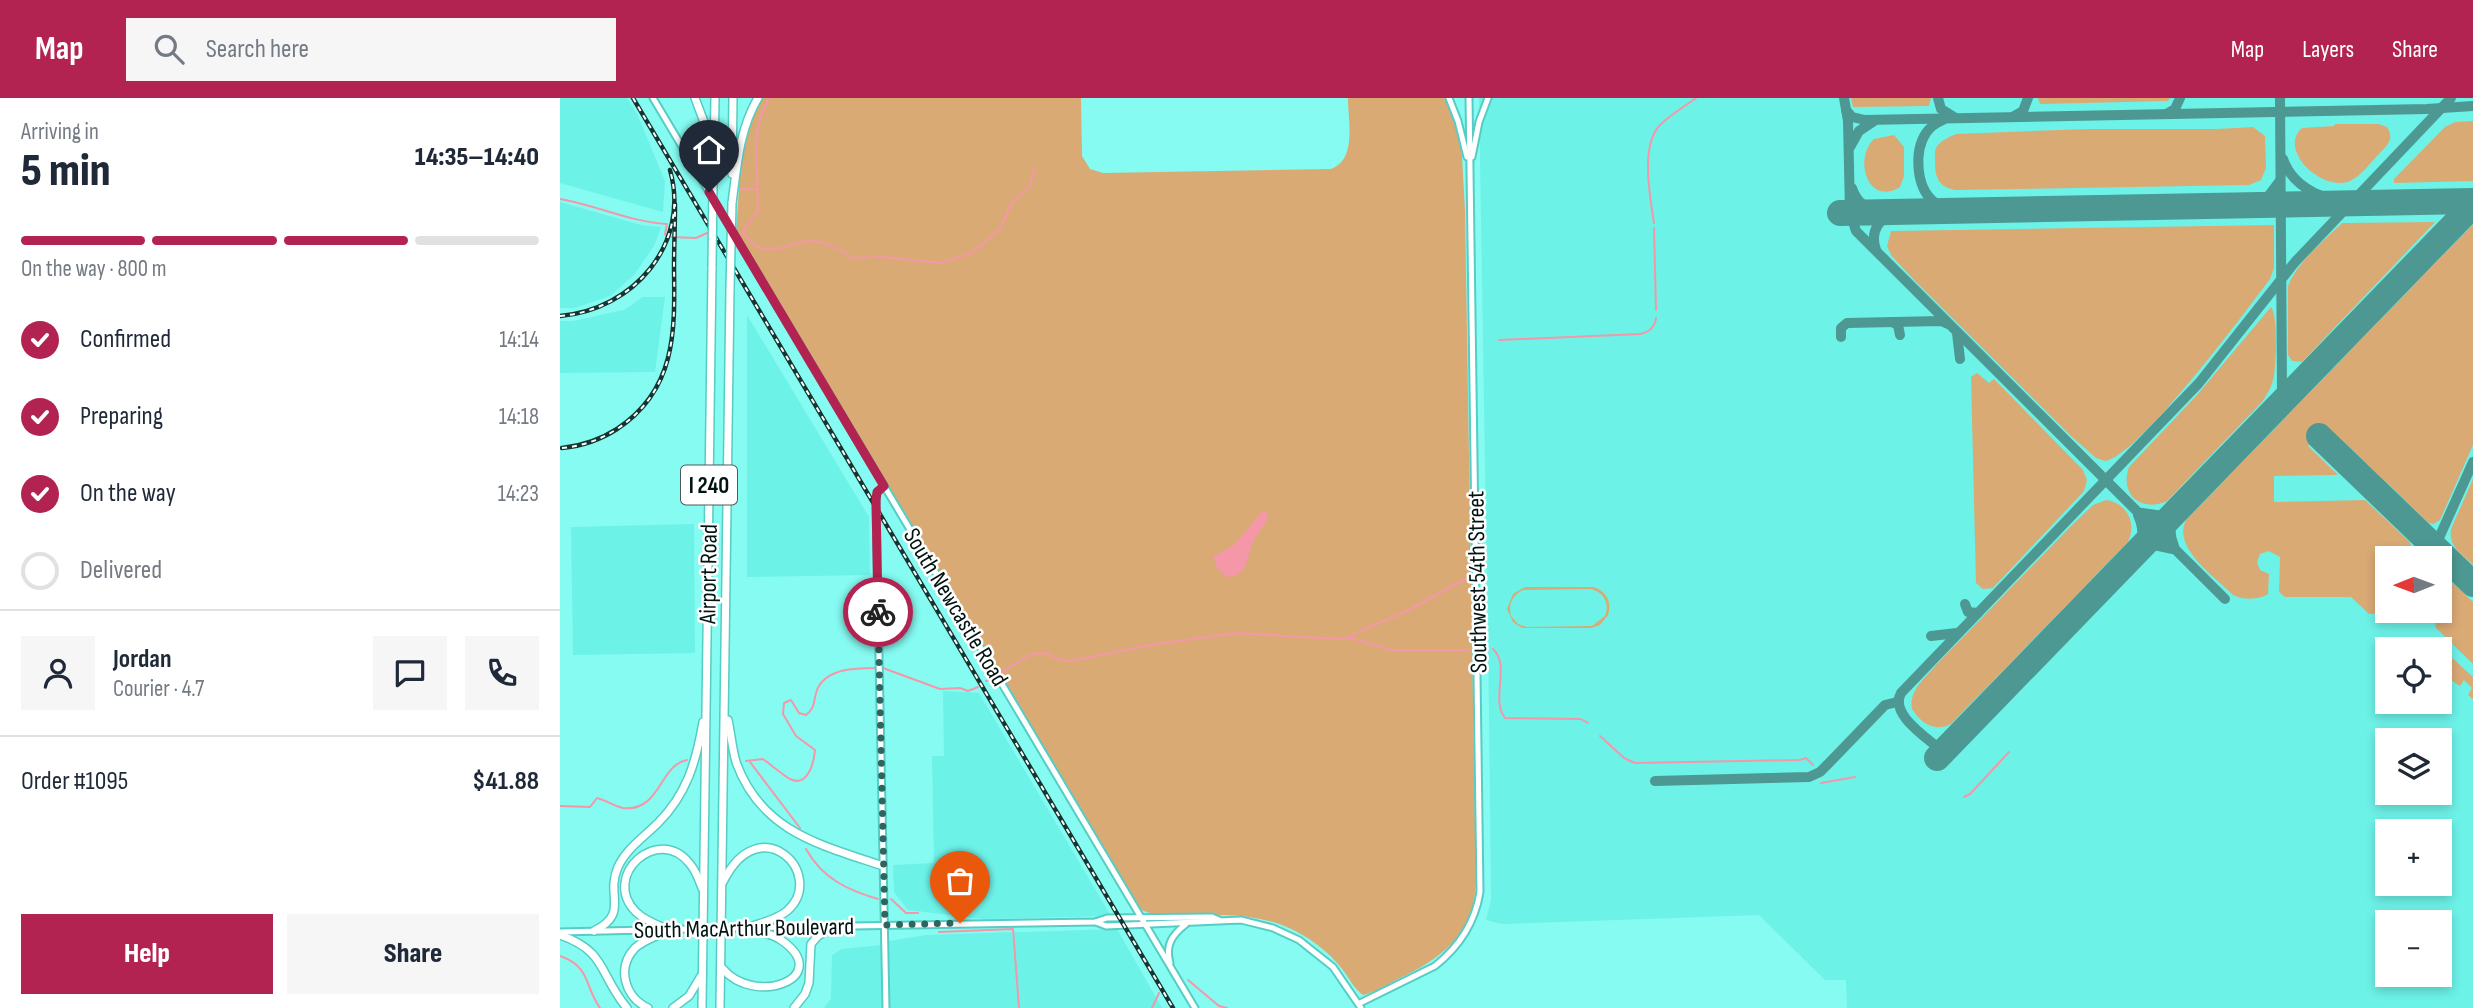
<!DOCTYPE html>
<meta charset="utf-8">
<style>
body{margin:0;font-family:"Sofia Sans Condensed",sans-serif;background:#f6f6f7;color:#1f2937;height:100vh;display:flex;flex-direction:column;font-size:26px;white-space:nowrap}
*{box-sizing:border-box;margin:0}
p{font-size:23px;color:#747a83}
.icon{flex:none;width:38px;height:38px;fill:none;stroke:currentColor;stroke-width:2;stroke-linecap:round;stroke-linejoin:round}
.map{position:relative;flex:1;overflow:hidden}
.sheet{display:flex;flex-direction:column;background:#fff;width:560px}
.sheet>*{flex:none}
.needle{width:46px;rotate:269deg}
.buttons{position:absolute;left:1815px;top:448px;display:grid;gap:14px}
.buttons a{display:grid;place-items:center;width:77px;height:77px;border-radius:0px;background:#fff;box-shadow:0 4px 10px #0003;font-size:35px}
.pin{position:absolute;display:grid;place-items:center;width:60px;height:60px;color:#fff;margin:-72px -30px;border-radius:50% 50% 50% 0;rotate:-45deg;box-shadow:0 0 7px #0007}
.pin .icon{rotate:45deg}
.courier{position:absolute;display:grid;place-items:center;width:70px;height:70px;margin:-35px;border:5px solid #b32351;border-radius:50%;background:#fff;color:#222;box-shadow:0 2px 9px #0007}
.head em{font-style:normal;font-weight:800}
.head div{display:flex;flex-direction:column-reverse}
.head{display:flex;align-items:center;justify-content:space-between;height:119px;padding:0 21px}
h1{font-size:46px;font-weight:800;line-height:52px}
.bar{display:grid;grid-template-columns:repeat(4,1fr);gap:10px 7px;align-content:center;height:84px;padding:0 21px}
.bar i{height:9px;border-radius:5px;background:#e0e1e3}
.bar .selected{background:#b32351}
.bar p{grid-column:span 4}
.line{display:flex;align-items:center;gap:18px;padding:0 21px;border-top:2px solid #e0e1e3}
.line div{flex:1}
.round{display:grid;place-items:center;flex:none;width:74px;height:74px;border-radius:0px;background:#f6f6f7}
ol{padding:0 21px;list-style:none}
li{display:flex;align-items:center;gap:21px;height:77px}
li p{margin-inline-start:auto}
li .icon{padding:7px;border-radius:50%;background:#b32351;color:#fff;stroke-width:4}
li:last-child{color:#747a83}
li i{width:38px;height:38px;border:4px solid #e0e1e3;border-radius:50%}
.action{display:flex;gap:14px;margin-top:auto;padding:14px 21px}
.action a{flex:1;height:80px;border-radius:0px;background:#b32351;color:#fff;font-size:28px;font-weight:800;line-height:80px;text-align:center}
.action a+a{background:#f6f6f7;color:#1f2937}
header{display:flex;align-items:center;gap:42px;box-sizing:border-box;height:98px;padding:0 35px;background:#b32351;color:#fff}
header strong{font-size:33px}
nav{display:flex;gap:38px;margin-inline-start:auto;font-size:24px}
.search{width:490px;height:63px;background:#f6f6f7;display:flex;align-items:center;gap:18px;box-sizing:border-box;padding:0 24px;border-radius:0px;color:#747a83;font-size:26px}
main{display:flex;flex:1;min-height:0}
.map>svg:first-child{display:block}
.built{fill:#6df2e8;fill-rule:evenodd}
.green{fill:#daaa75;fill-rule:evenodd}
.water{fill:#f497a8}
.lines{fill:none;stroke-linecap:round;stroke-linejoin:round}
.stream{stroke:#f497a8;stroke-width:2}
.taxiway{stroke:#4d9892;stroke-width:10}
.runway{stroke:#4d9892;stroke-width:26}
.secondary-casing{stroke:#55cdc4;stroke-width:9}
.highway-casing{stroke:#55cdc4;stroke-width:10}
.secondary{stroke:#fff;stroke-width:5}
.highway{stroke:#fff;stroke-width:7}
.rail-casing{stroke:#143633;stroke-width:4.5}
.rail{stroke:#fff;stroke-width:2;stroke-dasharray:5;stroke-linecap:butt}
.secondary-bridge-casing{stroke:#55cdc4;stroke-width:9;stroke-linecap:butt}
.highway-bridge-casing{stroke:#55cdc4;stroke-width:10;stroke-linecap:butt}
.secondary-bridge{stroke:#fff;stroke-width:5}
.highway-bridge{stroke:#fff;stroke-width:7}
.done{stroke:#2f6560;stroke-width:7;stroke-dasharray:0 12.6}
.route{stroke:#b32351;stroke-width:9}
.labels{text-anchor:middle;stroke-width:5;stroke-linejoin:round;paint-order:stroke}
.shield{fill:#fff;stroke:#4c5a59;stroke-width:2}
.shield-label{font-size:23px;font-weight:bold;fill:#001412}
.street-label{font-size:24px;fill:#001412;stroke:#fff}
</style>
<header>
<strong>Map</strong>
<div class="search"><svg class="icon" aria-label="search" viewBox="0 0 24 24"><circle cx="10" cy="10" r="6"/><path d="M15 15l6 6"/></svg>Search here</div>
<nav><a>Map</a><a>Layers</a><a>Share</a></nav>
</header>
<main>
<section class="sheet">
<div class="head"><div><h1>5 min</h1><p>Arriving in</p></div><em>14:35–14:40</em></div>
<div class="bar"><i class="selected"></i><i class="selected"></i><i class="selected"></i><i></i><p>On the way · 800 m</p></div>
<ol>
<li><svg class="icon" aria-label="check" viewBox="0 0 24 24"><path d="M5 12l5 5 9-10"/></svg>Confirmed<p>14:14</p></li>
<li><svg class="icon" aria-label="check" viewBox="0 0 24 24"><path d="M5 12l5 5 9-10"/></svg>Preparing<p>14:18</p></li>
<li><svg class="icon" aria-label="check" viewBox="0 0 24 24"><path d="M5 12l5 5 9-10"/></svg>On the way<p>14:23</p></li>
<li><i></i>Delivered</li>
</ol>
<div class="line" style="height:126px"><a class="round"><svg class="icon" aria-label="person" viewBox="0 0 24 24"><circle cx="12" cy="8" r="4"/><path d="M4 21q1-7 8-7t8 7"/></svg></a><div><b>Jordan</b><p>Courier · 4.7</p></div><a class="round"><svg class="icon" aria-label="chat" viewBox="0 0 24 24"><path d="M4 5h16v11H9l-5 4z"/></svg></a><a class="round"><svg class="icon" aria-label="phone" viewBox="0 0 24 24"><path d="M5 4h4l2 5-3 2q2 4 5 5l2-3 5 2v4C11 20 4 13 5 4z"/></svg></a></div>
<div class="line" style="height:91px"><div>Order #1095</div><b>$41.88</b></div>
<div class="action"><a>Help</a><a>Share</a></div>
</section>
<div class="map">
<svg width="1913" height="910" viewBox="0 0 1913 910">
<rect width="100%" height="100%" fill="#86fbf2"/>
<!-- built -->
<g class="built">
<polygon points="0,0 67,0 78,18 105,83 103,114 0,85"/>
<path d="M919,0H1913V910H1287L1286,882H1265L1199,817L942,826L926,822L931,802L929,611ZM1827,460H1880V513H1827ZM1827,551H1880V604H1827ZM1827,642H1880V695H1827ZM1827,733H1880V786H1827ZM1827,824H1880V877H1827Z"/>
<polygon points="0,104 81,127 101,129 94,148 74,177 50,198 15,210 0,210"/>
<polygon points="83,199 105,199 95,274 0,275 0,223 13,223 64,212"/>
<polygon points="187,217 309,419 310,477 187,479"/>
<polygon points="134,426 135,555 13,557 11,429"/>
<polygon points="383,593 419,595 551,818 423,821 348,812 334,794 333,767 374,765 372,658 384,658"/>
<polygon points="557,831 602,910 329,910 329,843 366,837"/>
<polygon points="321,847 322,910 264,910 271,901 272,857 282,851"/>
</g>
<!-- green -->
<g class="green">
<path d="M201,0H521L522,58L530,71L543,75L771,71C797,62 788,23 788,0H887L901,41L905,112L916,785C913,838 882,860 838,881C827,887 815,894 803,897C795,892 789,880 783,872C766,850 740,832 713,824C697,820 681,817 665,817C639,816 595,824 575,808L176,136L181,59L185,35Z"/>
<polygon points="1291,0 1371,0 1369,8 1293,9"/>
<polygon points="1478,0 1610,0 1608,3 1480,6"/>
<polygon points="1913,23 1913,83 1834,85 1834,81 1885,29 1895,24"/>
<path d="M1775,26H1819L1827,29C1835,41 1827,48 1818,57C1810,65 1801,78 1790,83C1763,95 1717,52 1742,30L1774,28Z"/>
<path d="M1693,29L1705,38L1706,70L1701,82L1689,87L1395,92C1379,89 1375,80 1375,64C1375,59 1374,53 1377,48C1382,42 1389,39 1396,36L1527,31H1657Z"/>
<path d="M1334,37L1344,49V78L1340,89C1308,109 1293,61 1314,41Z"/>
<path d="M1875,124L1742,264L1732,263L1728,257V188C1737,165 1761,145 1779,128L1782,125Z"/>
<path d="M1913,126V347L1880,422L1873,426L1869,425L1768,329L1748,348L1778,377L1714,378V404L1805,402L1850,444L1853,460H1827V513H1854L1809,516L1791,499H1725L1719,494L1720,459L1709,453L1700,456L1697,464L1700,472L1709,476L1708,496C1700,502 1682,502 1673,497C1654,478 1612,450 1626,422Z"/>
<path d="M1714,127V170L1710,181C1685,214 1579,358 1545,363L1536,360L1510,337L1354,182L1331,157L1327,148L1331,133Z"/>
<path d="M1711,209C1718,218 1716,264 1714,278C1712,288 1708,295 1702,304L1607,403C1581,415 1559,396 1569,369L1637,297Z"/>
<polygon points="1417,275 1429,285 1434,281 1523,372 1527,382 1524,393 1433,490 1423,491 1416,485 1411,279"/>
<path d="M1913,381V467C1902,456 1888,448 1891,431Z"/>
<path d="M1546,402C1567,405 1577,425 1568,444L1391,626C1374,634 1362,626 1352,611C1348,593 1366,579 1376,567L1511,428L1533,407Z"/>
<polygon points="1880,473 1913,504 1913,566 1876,530 1873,513 1880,513"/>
<path d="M965,489H1034C1047,494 1052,504 1048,517L1040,527L1031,530H962L953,524L947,511L953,496ZM1030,491C1044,494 1050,505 1045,518L1032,528L967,529L958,526L951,518C948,506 952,498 963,492Z"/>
<polygon points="1878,547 1913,579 1913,601 1908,597 1912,590 1904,582 1900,588 1880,575 1880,551 1874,551"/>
</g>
<!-- water -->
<path class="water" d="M703,412L708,415C707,427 701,430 695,440C686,455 690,479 667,479L657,470L653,459L675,446Z"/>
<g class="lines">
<!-- stream -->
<g class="stream">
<path d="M209,0L201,17L196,41L198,113L182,135C189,138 191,146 198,149C214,157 232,144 248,143C265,142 281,153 295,161L308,158"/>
<polyline points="180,91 196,91"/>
<path d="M0,101C36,107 70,124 107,126L105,136L107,138"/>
<path d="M1094,125C1090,99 1080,47 1100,27C1110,17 1124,9 1136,0"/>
<polyline points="1094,130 1096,212"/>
<polyline points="111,139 136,140 147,135"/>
<polyline points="313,158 381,165 412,155 440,131 452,104 469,90 475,71"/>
<path d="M939,242L1080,236C1090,234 1095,229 1096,220"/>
<polyline points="790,539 800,533 845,514 909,479"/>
<path d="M933,551C951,568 930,601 945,620L1021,621L1028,625"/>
<polyline points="924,552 927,551"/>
<polyline points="323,570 380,591 400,590 408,593 418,589"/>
<path d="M441,575C453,567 472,551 488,556C496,559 500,563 509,563L596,546L677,535L778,541L790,540L832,552H909"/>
<polyline points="426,583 432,580"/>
<polyline points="1040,638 1064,660 1075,665 1240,662 1246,660 1253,667"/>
<path d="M186,663L203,661C210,666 223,677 230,681C248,690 254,664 255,652L236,638L223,616L224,605L231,602L239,615L246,617C256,609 253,603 257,592C266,570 296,570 316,570"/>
<polyline points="190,664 240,730"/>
<polyline points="1261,685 1295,679"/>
<polyline points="1404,699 1410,696 1449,654"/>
<path d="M0,708L30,709L37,700C46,702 53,708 63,710C101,714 99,667 127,662"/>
<path d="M246,751C262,780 287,792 318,801"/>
<polyline points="331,801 346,815 358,815"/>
<polyline points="379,834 453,831 459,910"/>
<path d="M0,858C31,869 24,887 40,910"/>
<polyline points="628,882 659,908 667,910"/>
<polyline points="592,910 599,895"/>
</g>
<!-- taxiway -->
<g class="taxiway">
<polyline points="1284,0 1288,23 1290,114 1296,133 1665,501"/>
<polyline points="1378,0 1381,11 1394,19"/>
<polyline points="1286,12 1292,19 1305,22 1867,11 1913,8"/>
<polyline points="1606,16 1615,11 1620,0"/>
<polyline points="1454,18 1463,13 1468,0"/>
<path d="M1383,22C1376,25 1370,29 1366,35C1354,53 1356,89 1373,103C1383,112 1396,111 1410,112"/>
<polyline points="1290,49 1299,33 1314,23"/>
<path d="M1723,61C1734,93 1769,104 1800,105"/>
<path d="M1292,90C1297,105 1307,112 1323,114"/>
<polyline points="1687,107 1707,100 1719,84"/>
<path d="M1316,152C1309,132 1320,119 1339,113"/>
<polyline points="1332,224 1338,227 1340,237"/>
<polyline points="1397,235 1400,261"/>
<polyline points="1281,239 1281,230 1287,225 1381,223 1388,226"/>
<polyline points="1712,315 1720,301 1722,293 1720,0"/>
<polyline points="1582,415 1603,418 1621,409"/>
<path d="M1614,448C1608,434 1610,423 1619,411"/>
<polyline points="1576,456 1594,447 1613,451"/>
<polyline points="1870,460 1913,364"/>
<path d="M1570,461C1583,446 1586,435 1578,417"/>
<polyline points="1405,506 1408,514 1418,515"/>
<polyline points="1371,538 1397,535"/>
<path d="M1383,654C1368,640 1329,617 1341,595L1639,285L1735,164L1891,0"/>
<polyline points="1095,683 1249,679 1260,674 1269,665 1325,607 1337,604"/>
</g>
<!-- runway -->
<g class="runway">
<polyline points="1280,115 1913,103"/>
<polyline points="1759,338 1913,486"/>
<polyline points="1377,660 1913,107"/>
</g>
<defs>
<g id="secondary">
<polyline points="93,0 635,910"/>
<polyline points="889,0 898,23 907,59"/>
<polyline points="912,59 919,24 928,0"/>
<polyline points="324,388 317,395 316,407 326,910"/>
<polyline points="536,824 546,828 681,822 713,830 739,842 773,869 801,910"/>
<polyline points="173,830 535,824 547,820 652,819 659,822"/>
<polyline points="0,834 131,831"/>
<path d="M610,865C605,847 612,837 626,826"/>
<path d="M800,905L875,868C899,849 915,825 920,794L909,0"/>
</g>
<g id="highway">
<polyline points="135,0 147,32 153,86"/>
<polyline points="154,57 155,0"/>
<polyline points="172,76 173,0"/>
<path d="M172,105C177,69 179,32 198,0"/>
<path d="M168,622C171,636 172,650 176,664C201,734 261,747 323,768"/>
<path d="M163,784C200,708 268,777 227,813C216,822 200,825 187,830"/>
<path d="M109,832C98,827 85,823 76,814C40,778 99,725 130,766C136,773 139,782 142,790"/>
<path d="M34,833C70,815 45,798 58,769C66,751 84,739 98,725C127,696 136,664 143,624"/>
<path d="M0,837C47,853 39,877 67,910"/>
<path d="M162,870C195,910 275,879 221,842C211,835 196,833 185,830"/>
<path d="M88,910C65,899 56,870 75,850C85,841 98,838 109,832"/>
<polyline points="113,910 129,898 141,878"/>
<polyline points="142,910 152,170"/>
<polyline points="160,910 170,191"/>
<polyline points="234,910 245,896 249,885 251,846 258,838 273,828"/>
</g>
</defs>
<!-- secondary casing -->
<use href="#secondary" class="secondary-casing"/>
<!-- highway casing -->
<use href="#highway" class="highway-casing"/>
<!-- secondary -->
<use href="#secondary" class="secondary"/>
<!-- highway -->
<use href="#highway" class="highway"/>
<defs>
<g id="rail">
<polyline points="73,0 613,910"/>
<path d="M0,218C73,212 131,146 110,72"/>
<path d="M2,350C22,348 40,342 57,331C116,292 115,234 114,171C114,149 115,128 115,106"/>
</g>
</defs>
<!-- rail casing -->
<use href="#rail" class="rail-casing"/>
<!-- rail -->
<use href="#rail" class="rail"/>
<defs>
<polyline id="secondary-bridge" points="131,831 173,830"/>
<g id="highway-bridge">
<polyline points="152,170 153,86"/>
<polyline points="170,191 172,105"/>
</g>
</defs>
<!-- secondary-bridge casing -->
<use href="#secondary-bridge" class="secondary-bridge-casing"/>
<!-- highway-bridge casing -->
<use href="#highway-bridge" class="highway-bridge-casing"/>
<!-- secondary-bridge -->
<use href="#secondary-bridge" class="secondary-bridge"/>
<!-- highway-bridge -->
<use href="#highway-bridge" class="highway-bridge"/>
</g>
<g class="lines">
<!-- done -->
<polyline class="done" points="318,514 325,827 400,825"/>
<!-- route -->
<polyline class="route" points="149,94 324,388 317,394 316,402 318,514"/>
</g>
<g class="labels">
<!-- shield labels -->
<rect class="shield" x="121" y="367.5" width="56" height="39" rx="5"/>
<g class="shield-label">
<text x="149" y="395">I 240</text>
</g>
<!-- street labels -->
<g class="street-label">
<text transform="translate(148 476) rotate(-89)" y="8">Airport Road</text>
<text transform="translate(917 484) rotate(-91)" y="8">Southwest 54th Street</text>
<text transform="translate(396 509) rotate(59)" y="8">South Newcastle Road</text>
<text transform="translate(184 830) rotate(-1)" y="8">South MacArthur Boulevard</text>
</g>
</g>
</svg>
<div class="buttons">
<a><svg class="needle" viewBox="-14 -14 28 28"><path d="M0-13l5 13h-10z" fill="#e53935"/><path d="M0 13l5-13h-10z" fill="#747a83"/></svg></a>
<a><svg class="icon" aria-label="locate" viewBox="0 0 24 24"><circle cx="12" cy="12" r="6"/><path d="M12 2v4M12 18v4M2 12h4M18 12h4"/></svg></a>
<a><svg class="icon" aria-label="layers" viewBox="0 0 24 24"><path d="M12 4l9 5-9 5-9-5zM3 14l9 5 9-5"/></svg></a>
<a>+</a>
<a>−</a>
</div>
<div class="pin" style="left:400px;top:825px;background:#ea580c"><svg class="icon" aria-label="bag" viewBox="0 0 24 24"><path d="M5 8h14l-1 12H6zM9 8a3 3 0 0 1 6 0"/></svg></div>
<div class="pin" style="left:149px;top:94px;background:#1f2937"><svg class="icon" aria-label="home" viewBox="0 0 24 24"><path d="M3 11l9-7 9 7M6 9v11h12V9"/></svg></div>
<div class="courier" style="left:318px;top:514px"><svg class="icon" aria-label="bike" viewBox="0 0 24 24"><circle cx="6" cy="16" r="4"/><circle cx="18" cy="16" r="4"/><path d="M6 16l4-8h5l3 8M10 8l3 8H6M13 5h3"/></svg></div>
</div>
</main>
